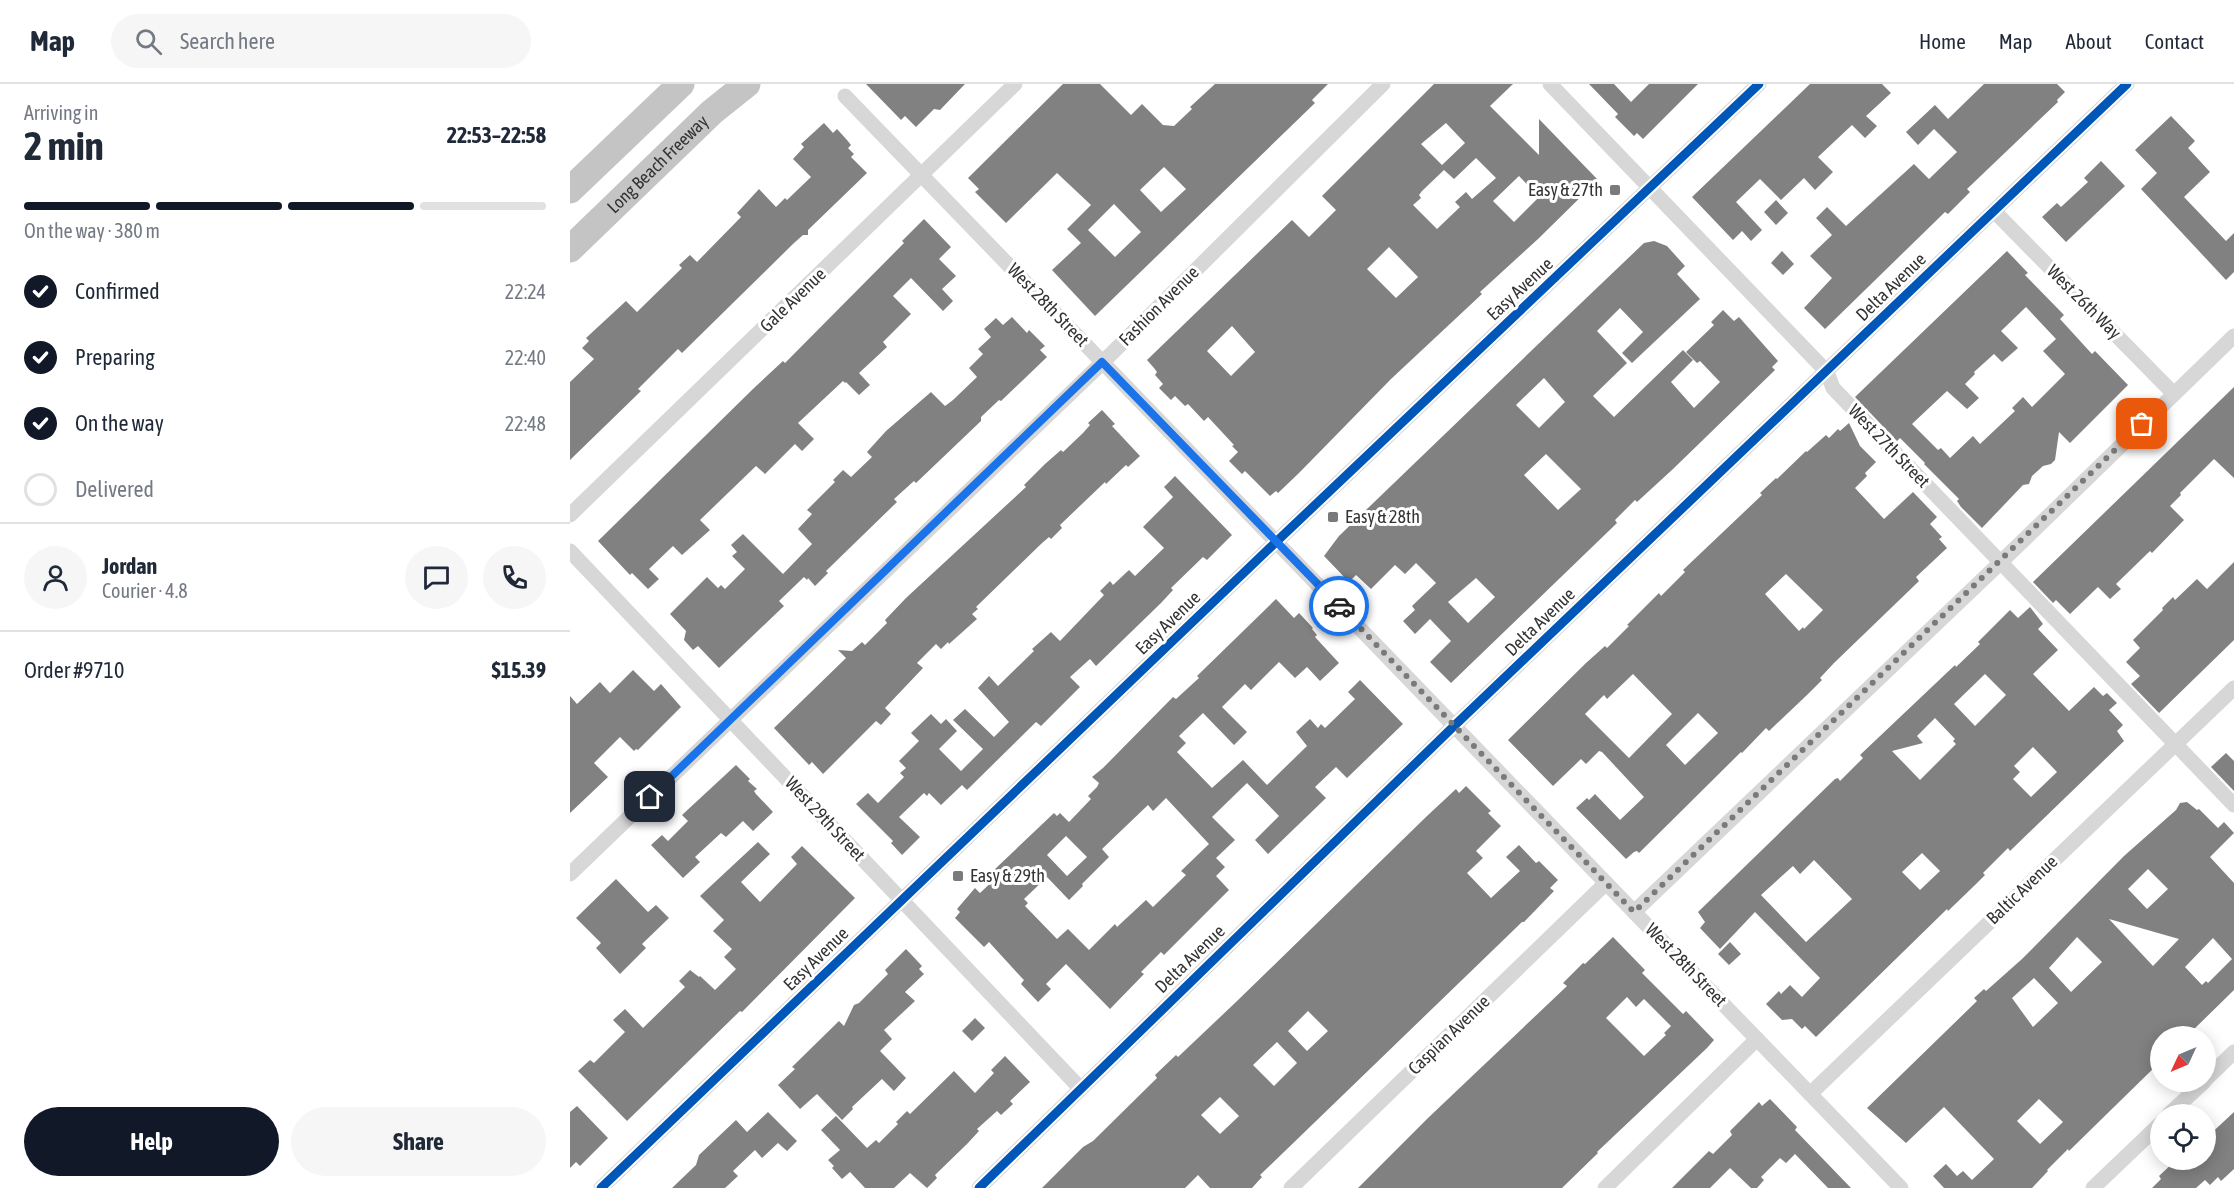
<!DOCTYPE html>
<meta charset="utf-8">
<style>
body{margin:0;font-family:"Asap Condensed",sans-serif;background:#f6f6f7;color:#1f2937;height:100vh;display:flex;flex-direction:column;font-size:22px;white-space:nowrap}
*{box-sizing:border-box;margin:0}
p{font-size:20px;color:#747a83}
.icon{flex:none;width:33px;height:33px;fill:none;stroke:currentColor;stroke-width:2;stroke-linecap:round;stroke-linejoin:round}
.map{position:relative;flex:1;overflow:hidden}
.panel{display:flex;flex-direction:column;background:#fff;width:570px}
.panel>*{flex:none}
.needle{width:39px;rotate:226deg}
.buttons{position:absolute;left:1580px;top:942px;display:grid;gap:12px}
.buttons a{display:grid;place-items:center;width:66px;height:66px;border-radius:50%;background:#fff;box-shadow:0 3px 15px #0003;font-size:30px}
.pin{position:absolute;display:grid;place-items:center;width:51px;height:51px;color:#fff;margin:-26px;border-radius:12px;box-shadow:0 3px 9px #0006}
.courier{position:absolute;display:grid;place-items:center;width:60px;height:60px;margin:-30px;border:4px solid #1a73e8;border-radius:50%;background:#fff;color:#222;box-shadow:0 2px 8px #0007}
.headline em{font-style:normal;font-weight:700}
.headline div{display:flex;flex-direction:column-reverse}
.headline{display:flex;align-items:center;justify-content:space-between;height:102px;padding:0 24px}
h1{font-size:39px;font-weight:700;line-height:45px}
.bar{display:grid;grid-template-columns:repeat(4,1fr);gap:9px 6px;align-content:center;height:72px;padding:0 24px}
.bar i{height:8px;border-radius:4px;background:#e0e1e3}
.bar .selected{background:#111827}
.bar p{grid-column:span 4}
.line{display:flex;align-items:center;gap:15px;padding:0 24px;border-top:2px solid #e0e1e3}
.line div{flex:1}
.round{display:grid;place-items:center;flex:none;width:63px;height:63px;border-radius:32px;background:#f6f6f7}
ol{padding:0 24px;list-style:none}
li{display:flex;align-items:center;gap:18px;height:66px}
li p{margin-inline-start:auto}
li .icon{padding:6px;border-radius:50%;background:#111827;color:#fff;stroke-width:4}
li:last-child{color:#747a83}
li i{width:33px;height:33px;border:3px solid #e0e1e3;border-radius:50%}
.button{display:flex;gap:12px;margin-top:auto;padding:12px 24px}
.button a{flex:1;height:69px;border-radius:36px;background:#111827;color:#fff;font-size:24px;font-weight:700;line-height:69px;text-align:center}
.button a+a{background:#f6f6f7;color:#1f2937}
header{display:flex;align-items:center;gap:36px;box-sizing:border-box;height:84px;padding:0 30px;background:#fff;border-bottom:2px solid #e0e1e3}
header strong{font-size:28px}
nav{display:flex;gap:33px;margin-inline-start:auto;font-size:21px}
.search{width:420px;height:54px;background:#f6f6f7;display:flex;align-items:center;gap:15px;box-sizing:border-box;padding:0 21px;border-radius:33px;color:#747a83;font-size:22px}
main{display:flex;flex:1;min-height:0}
.map>svg:first-child{display:block}
.building{fill:#818181;fill-rule:evenodd}
.lines{fill:none;stroke-linecap:round;stroke-linejoin:round}
.minor{stroke:#d7d7d7;stroke-width:15}
.motorway{stroke:#c4c4c4;stroke-width:27}
.cycleway-casing{stroke:#fff;stroke-width:13}
.cycleway{stroke:#0057b8;stroke-width:9}
.done{stroke:#7a7a7a;stroke-width:6;stroke-dasharray:0 10.8}
.route{stroke:#1a73e8;stroke-width:8}
.poi-dot{fill:#7a7a7a;stroke:#fff;stroke-width:2}
.labels{text-anchor:middle;stroke-width:6;stroke-linejoin:round;paint-order:stroke}
.street-label{font-size:18px;fill:#333;stroke:#fff}
.poi-label{font-size:18px;fill:#333;stroke:#fff;text-anchor:start}
</style>
<header>
<strong>Map</strong>
<div class="search"><svg class="icon" aria-label="search" viewBox="0 0 24 24"><circle cx="10" cy="10" r="6"/><path d="M15 15l6 6"/></svg>Search here</div>
<nav><a>Home</a><a>Map</a><a>About</a><a>Contact</a></nav>
</header>
<main>
<section class="panel">
<div class="headline"><div><h1>2 min</h1><p>Arriving in</p></div><em>22:53–22:58</em></div>
<div class="bar"><i class="selected"></i><i class="selected"></i><i class="selected"></i><i></i><p>On the way · 380 m</p></div>
<ol>
<li><svg class="icon" aria-label="check" viewBox="0 0 24 24"><path d="M5 12l5 5 9-10"/></svg>Confirmed<p>22:24</p></li>
<li><svg class="icon" aria-label="check" viewBox="0 0 24 24"><path d="M5 12l5 5 9-10"/></svg>Preparing<p>22:40</p></li>
<li><svg class="icon" aria-label="check" viewBox="0 0 24 24"><path d="M5 12l5 5 9-10"/></svg>On the way<p>22:48</p></li>
<li><i></i>Delivered</li>
</ol>
<div class="line" style="height:108px"><a class="round"><svg class="icon" aria-label="person" viewBox="0 0 24 24"><circle cx="12" cy="8" r="4"/><path d="M4 21q1-7 8-7t8 7"/></svg></a><div><b>Jordan</b><p>Courier · 4.8</p></div><a class="round"><svg class="icon" aria-label="chat" viewBox="0 0 24 24"><path d="M4 5h16v11H9l-5 4z"/></svg></a><a class="round"><svg class="icon" aria-label="phone" viewBox="0 0 24 24"><path d="M5 4h4l2 5-3 2q2 4 5 5l2-3 5 2v4C11 20 4 13 5 4z"/></svg></a></div>
<div class="line" style="height:78px"><div>Order #9710</div><b>$15.39</b></div>
<div class="button"><a>Help</a><a>Share</a></div>
</section>
<div class="map">
<svg width="1664" height="1104" viewBox="0 0 1664 1104">
<rect width="100%" height="100%" fill="#fff"/>
<!-- building -->
<g class="building">
<polygon points="296,0 395,0 370,26 364,25 346,43 335,32 331,36"/>
<path d="M493,0H530L561,31L572,20L593,41L604,42L622,25L620,23L645,0H758L742,16L745,19L525,232L482,186L511,159L497,145L521,121L487,89L436,139L405,108L409,105L398,94ZM594,83L616,105L591,128L570,106ZM544,120L571,148L545,173L518,146Z"/>
<path d="M864,0H943L920,22L969,71V35L1028,96L968,155L910,208L912,210L821,295L729,389L708,409L706,407L700,412L675,387L672,390L659,377L668,368L662,362L664,361L638,333L634,337L618,320L615,322L605,312L601,316L589,304L593,300L585,291L587,288L584,284L577,276L722,136L739,153L766,126L752,112ZM876,39L895,59L872,81L851,60ZM906,74L926,94L902,115L896,108L885,118L890,123L867,145L843,121L851,114L849,111L852,107L874,86L884,95ZM949,92L969,113L944,138L923,117ZM819,163L848,193L826,214L797,185ZM662,242L685,268L661,292L637,267Z"/>
<polygon points="1019,0 1044,0 1061,18 1079,0 1128,0 1073,55 1067,49 1064,52 1045,33 1048,30"/>
<polygon points="1240,0 1312,0 1321,9 1296,32 1307,42 1295,54 1282,41 1248,73 1263,88 1245,106 1234,94 1211,116 1190,95 1166,118 1192,146 1181,157 1172,147 1163,156 1122,113"/>
<polygon points="1414,0 1487,0 1495,8 1487,16 1488,18 1397,105 1400,108 1378,130 1375,128 1255,245 1234,224 1262,194 1240,172 1262,151 1246,134 1257,123 1276,142 1344,80 1359,95 1387,68 1364,45 1348,61 1336,48 1365,21 1378,35"/>
<polygon points="1601,32 1625,57 1618,64 1640,88 1614,113 1656,157 1664,149 1664,188 1656,196 1571,105 1587,89 1565,66"/>
<polygon points="254,39 263,49 267,45 277,56 281,61 278,64 284,70 281,73 297,89 238,146 238,151 233,151 224,159 112,269 108,265 68,305 71,307 0,376 0,298 24,275 12,264 19,257 16,254 56,217 67,228 112,184 109,181 120,171 127,178 171,133 167,129 189,105 206,123 215,114 217,116 241,93 223,75 234,63 231,60"/>
<polygon points="1531,77 1555,102 1496,158 1472,133 1487,119 1491,123 1518,98 1514,94"/>
<polygon points="1206,116 1218,129 1206,141 1194,128"/>
<polygon points="354,135 381,163 369,175 386,192 372,205 383,217 373,227 341,194 323,212 341,230 313,258 317,263 289,289 300,301 289,311 276,298 275,299 273,297 228,339 244,355 232,367 225,360 195,390 186,382 130,436 140,446 112,471 103,462 79,485 89,495 78,505 62,489 60,491 28,457 184,304 213,277 215,279 334,159 332,157"/>
<path d="M1084,157L1097,162L1115,182L1107,190L1130,215L1062,279L1052,269L1073,248L1050,224L1027,247L1057,279L1023,312L1044,333L1113,266L1123,276L1101,298L1124,324L1150,298L1130,277L1127,279L1116,268L1144,241L1141,238L1153,226L1164,237L1169,233L1208,277L1202,283L1205,286L1103,385L1067,418L1065,416L1045,436L1047,439L881,599L860,578L881,557L860,535L845,550L833,537L845,526L842,522L866,499L846,479L835,490L825,481L801,505L786,491L779,498L754,472L769,452L986,243L1074,159ZM974,294L995,318L969,344L946,321ZM976,370L1011,405L988,426L954,391ZM906,494L925,513L898,539L878,518Z"/>
<polygon points="1212,167 1224,180 1213,191 1201,179"/>
<path d="M1437,167L1458,189L1455,191L1494,231L1490,235L1522,270L1525,267L1558,301L1500,359L1489,348L1485,376L1481,380L1473,382L1462,392L1459,400L1453,401L1412,444L1391,423L1387,417L1389,415L1354,380L1355,379L1330,354L1327,357L1285,313ZM1456,223L1486,255L1473,267L1495,290L1462,323L1453,313L1442,324L1445,327L1410,360L1403,352L1380,374L1371,364L1368,366L1342,340L1377,307L1397,325L1409,314L1395,300L1405,290L1404,288L1424,270L1432,278L1448,264L1431,247Z"/>
<polygon points="442,233 457,249 459,246 475,262 470,266 477,273 431,317 429,316 411,333 411,337 346,399 344,397 324,415 327,418 256,487 258,489 245,502 238,494 237,496 234,493 209,517 214,522 149,584 128,562 123,566 114,556 116,547 100,530 137,493 148,504 151,501 155,505 175,485 162,472 167,468 161,461 173,450 213,490 242,460 228,445 242,430 237,426 265,398 263,396 273,386 281,393 302,373 297,368 316,347 361,308 375,322 383,316 407,293 399,284 413,270 408,265 421,253 414,245 426,234 433,241"/>
<polygon points="1664,303 1664,394 1644,375 1610,409 1611,411 1600,422 1614,436 1582,469 1580,467 1546,500 1551,505 1540,515 1528,503 1500,530 1486,516 1483,519 1463,498"/>
<polygon points="532,326 545,340 542,342 570,372 558,383 556,381 536,400 535,398 490,441 492,444 481,455 479,453 471,460 406,523 408,525 402,530 407,535 379,560 378,558 371,565 366,560 347,579 353,584 315,624 321,630 311,641 306,637 253,690 242,678 239,681 204,644 276,574 268,566 282,567 292,558 295,561 317,539 315,536 336,514 456,403 454,401 475,380 491,366 493,368 513,349 520,341 518,339"/>
<path d="M1279,339L1290,362L1306,378L1295,389L1297,392L1285,404L1314,435L1343,408L1367,433L1360,440L1372,453L1369,455L1377,464L1346,493L1349,497L1347,499L1264,579L1250,594L1252,596L1237,611L1199,647L1196,644L1172,669L1171,668L1069,769L1067,767L1064,768L1056,775L1006,724L1017,714L1019,716L1025,710L1050,736L1074,713L1032,668L1029,667L1016,680L1011,675L983,702L938,656L1016,579L1035,562L1037,564L1059,542L1057,541L1089,509L1091,512L1115,488L1113,486L1192,411L1190,409L1206,394L1207,395L1236,367L1237,368L1256,351L1259,354L1268,345L1270,347ZM1216,490L1253,526L1234,545L1233,543L1229,547L1195,510ZM1063,590L1102,630L1059,674L1015,630L1034,611L1037,615ZM1128,629L1148,649L1115,681L1096,661Z"/>
<polygon points="605,392 662,451 637,476 633,473 601,504 603,506 591,519 526,582 520,575 500,593 510,603 471,642 466,638 397,706 392,701 371,721 359,709 357,712 354,709 329,733 350,753 332,771 321,759 323,757 286,720 298,709 308,719 334,693 330,689 336,684 329,677 349,657 341,649 361,630 371,640 376,635 387,647 369,665 391,687 413,665 383,636 395,625 424,653 439,638 408,604 419,592 428,602 464,567 462,565 481,548 490,557 534,511 530,507 540,497 543,501 559,486 565,492 594,464 573,443 603,413 594,403"/>
<polygon points="1664,478 1664,556 1589,629 1561,600 1570,592 1556,578 1570,564 1563,556 1593,526 1592,524 1603,513 1605,516 1627,495 1637,505"/>
<path d="M706,515L724,534L729,529L743,544L742,545L747,551L745,553L769,579L750,597L737,583L725,594L709,578L681,606L675,600L652,623L677,648L664,661L633,629L609,652L616,659L607,668L642,704L673,676L697,701L737,662L726,648L740,635L748,644L751,640L755,644L785,615L778,608L790,596L833,640L777,694L766,683L745,703L756,714L698,770L685,756L709,732L677,699L642,733L665,756L646,774L655,783L646,792L659,806L594,871L591,868L571,888L574,890L540,925L496,880L476,900L481,905L468,918L451,900L454,896L451,893L419,858L414,863L385,834L390,828L387,825L405,804L410,809L429,791L424,786L484,729L487,732L490,729L499,738L521,715L518,712L527,703L529,699L522,693L533,684L603,613L606,615L629,594L627,592ZM596,714L639,760L611,787L616,791L583,823L576,816L547,843L545,840L519,866L498,845L487,855L455,822L458,819L454,815L477,793L499,816L513,802L512,800L539,773L532,765L578,721L583,727ZM496,752L517,773L497,792L477,771Z"/>
<path d="M1460,523L1473,540L1468,545L1488,566L1463,590L1499,627L1524,603L1533,612L1537,609L1547,619L1539,626L1553,641L1547,647L1554,657L1440,767L1438,764L1413,789L1415,791L1405,801L1378,827L1377,825L1246,953L1235,942L1232,945L1222,935L1212,936L1196,920L1209,907L1211,910L1220,901L1232,913L1250,894L1185,828L1150,865L1130,844L1135,838L1128,828L1265,695L1268,694L1270,697L1293,674L1290,671L1385,581L1386,583L1410,560L1408,558L1440,526L1448,534ZM1415,590L1436,611L1405,642L1384,620ZM1365,634L1385,655L1383,657L1386,660L1350,696L1322,667L1353,659L1347,652ZM1463,663L1487,688L1461,713L1443,695L1450,688L1444,682ZM1352,769L1370,787L1350,806L1332,788ZM1244,776L1282,815L1236,858L1191,811L1223,782L1230,790Z"/>
<polygon points="63,586 84,607 91,600 111,623 68,666 66,665 64,667 50,653 24,679 38,693 0,729 0,612 7,620 30,598 40,609"/>
<polygon points="1656,669 1664,677 1664,707 1641,683"/>
<polygon points="166,681 180,695 178,697 187,705 184,707 186,710 203,728 183,747 173,737 156,753 151,749 125,773 130,778 113,794 81,761 92,751 98,757 118,737 112,731"/>
<path d="M896,702L921,727L918,729L931,742L906,767L913,774L897,789L921,814L950,787L936,773L949,761L966,779L969,777L988,796L980,804L984,807L954,838H952L715,1067L690,1091L692,1093L682,1104H640L628,1091L615,1104H472L513,1063L523,1057L587,994L585,991L606,971L608,973L666,918L857,732L886,705L889,709ZM738,927L758,947L737,967L718,947ZM707,958L727,979L704,1002L683,981ZM650,1013L669,1032L650,1050L631,1031Z"/>
<path d="M1617,718L1627,726L1629,725L1648,744L1654,738L1664,749L1640,773L1664,799V906L1617,952H1590V978L1499,1067L1498,1065L1477,1086L1478,1087L1462,1104H1374L1363,1092L1376,1080L1387,1092L1393,1087L1402,1096L1424,1075L1374,1023L1336,1059L1297,1024L1407,917L1404,914L1414,905L1416,907L1452,875L1554,772L1606,726L1610,719ZM1578,785L1598,805L1577,825L1558,805ZM1539,835L1609,855L1583,882ZM1507,853L1532,878L1501,908L1479,884ZM1643,854L1662,875L1638,899L1636,897L1632,901L1615,883ZM1464,894L1488,919L1463,943L1442,914ZM1469,1015L1493,1038L1470,1060L1447,1037Z"/>
<polygon points="188,758 200,770 171,798 190,818 227,780 221,773 232,762 285,814 172,928 170,927 57,1037 8,987 20,976 24,979 55,948 43,936 55,925 73,944 115,903 109,897 120,886 129,893 130,892 145,906 166,885 154,873 162,865 143,847 154,836 130,812"/>
<polygon points="46,795 78,828 86,821 99,834 72,860 76,864 50,890 26,864 31,859 6,834"/>
<path d="M1043,853L1075,886L1072,889L1113,930L1116,927L1144,956L1137,964L1027,1068L1028,1069L992,1104H788L858,1034L997,902L993,899L1013,879L1015,880ZM1057,913L1066,923L1074,915L1101,942L1094,949L1096,951L1074,972L1036,934Z"/>
<polygon points="1160,858 1171,870 1159,881 1148,870"/>
<polygon points="336,865 352,882 349,885 354,890 335,908 345,917 314,946 322,955 310,967 336,994 324,1007 312,995 282,1023 283,1025 272,1036 247,1010 230,1025 208,1001 225,985 222,983 269,937 274,942 284,921 289,919 318,890 315,886"/>
<polygon points="405,934 415,944 402,957 392,947"/>
<polygon points="435,972 460,998 440,1017 443,1020 431,1031 427,1027 407,1045 409,1047 397,1060 365,1091 367,1094 357,1104 340,1089 324,1104 295,1104 280,1088 272,1095 262,1084 264,1082 258,1076 270,1066 251,1046 266,1032 297,1064 306,1056 309,1059 328,1040 326,1038 337,1027 340,1030 384,987 405,1009 424,989 421,986"/>
<polygon points="1200,1015 1227,1043 1225,1046 1281,1104 1258,1104 1225,1070 1216,1079 1210,1074 1191,1093 1194,1096 1187,1104 1181,1104 1160,1084 1140,1104 1102,1104 1139,1067 1143,1070 1162,1051 1160,1047 1189,1018 1192,1022"/>
<polygon points="7,1022 38,1054 10,1082 6,1078 0,1084 0,1028"/>
<polygon points="198,1028 227,1057 217,1067 208,1059 192,1074 185,1066 163,1087 168,1092 155,1104 102,1104 126,1081 129,1071 166,1036 177,1048"/>
<polygon points="1664,1028 1664,1085 1651,1097 1648,1093 1640,1101 1635,1096 1626,1104 1582,1104 1591,1095 1589,1092 1606,1076 1635,1076 1635,1055"/>
</g>
<g class="lines">
<!-- minor -->
<g class="minor">
<polyline points="980,0 1257,288 1263,304 1664,721"/>
<polyline points="275,12 1331,1104"/>
<polyline points="1424,127 1604,310"/>
<polyline points="0,431 445,0"/>
<polyline points="0,467 510,1004"/>
<polyline points="0,790 533,278 813,0"/>
<polyline points="1064,828 1431,478 1664,252"/>
<polyline points="1635,996 1664,968"/>
<polyline points="1240,1010 1664,604"/>
<polyline points="1599,1030 1634,998"/>
<polyline points="31,1104 706,458 1189,0"/>
<polyline points="409,1104 884,642 1557,0"/>
<polyline points="721,1104 1036,799"/>
<polyline points="1035,1104 1187,955"/>
<polyline points="1523,1104 1590,1040"/>
</g>
<!-- motorway -->
<g class="motorway">
<polyline points="0,106 111,0"/>
<path id="s1" d="M0,165L142,28L177,0"/>
</g>
<defs>
<g id="cycleway">
<polyline points="31,1104 706,458 1189,0"/>
<polyline points="409,1104 884,642 1557,0"/>
</g>
</defs>
<!-- cycleway casing -->
<use href="#cycleway" class="cycleway-casing"/>
<!-- cycleway -->
<use href="#cycleway" class="cycleway"/>
</g>
<g class="lines">
<!-- done -->
<polyline class="done" points="769,522 1064,828 1572,340"/>
<!-- route -->
<polyline class="route" points="80,713 532,278 769,522"/>
</g>
<!-- markers -->
<g class="poi-dot">
<rect x="1039" y="100" width="12" height="12" rx="3"/>
<rect x="757" y="427" width="12" height="12" rx="3"/>
<rect x="382" y="786" width="12" height="12" rx="3"/>
</g>
<g class="labels">
<!-- street labels -->
<g class="street-label">
<text dy="6" stroke="none"><textPath href="#s1" startOffset="122">Long Beach Freeway</textPath></text>
<text transform="translate(1321 203) rotate(-44)" y="6">Delta Avenue</text>
<text transform="translate(950 205) rotate(-43)" y="6">Easy Avenue</text>
<text transform="translate(223 216) rotate(-44)" y="6">Gale Avenue</text>
<text transform="translate(1514 218) rotate(45)" y="6">West 26th Way</text>
<text transform="translate(478 221) rotate(46)" y="6">West 28th Street</text>
<text transform="translate(589 222) rotate(-45)" y="6">Fashion Avenue</text>
<text transform="translate(1319 362) rotate(46)" y="6">West 27th Street</text>
<text transform="translate(970 538) rotate(-44)" y="6">Delta Avenue</text>
<text transform="translate(598 539) rotate(-44)" y="6">Easy Avenue</text>
<text transform="translate(255 735) rotate(47)" y="6">West 29th Street</text>
<text transform="translate(1452 806) rotate(-44)" y="6">Baltic Avenue</text>
<text transform="translate(246 875) rotate(-44)" y="6">Easy Avenue</text>
<text transform="translate(620 875) rotate(-44)" y="6">Delta Avenue</text>
<text transform="translate(1116 881) rotate(46)" y="6">West 28th Street</text>
<text transform="translate(879 951) rotate(-44)" y="6">Caspian Avenue</text>
</g>
<!-- poi labels -->
<g class="poi-label">
<text x="1033" y="112" text-anchor="end">Easy &amp; 27th</text>
<text x="775" y="439">Easy &amp; 28th</text>
<text x="400" y="798">Easy &amp; 29th</text>
</g>
</g>
</svg>
<div class="buttons">
<a><svg class="needle" viewBox="-14 -14 28 28"><path d="M0-13l5 13h-10z" fill="#e53935"/><path d="M0 13l5-13h-10z" fill="#747a83"/></svg></a>
<a><svg class="icon" aria-label="locate" viewBox="0 0 24 24"><circle cx="12" cy="12" r="6"/><path d="M12 2v4M12 18v4M2 12h4M18 12h4"/></svg></a>
</div>
<div class="pin" style="left:1572px;top:340px;background:#ea580c"><svg class="icon" aria-label="bag" viewBox="0 0 24 24"><path d="M5 8h14l-1 12H6zM9 8a3 3 0 0 1 6 0"/></svg></div>
<div class="pin" style="left:80px;top:713px;background:#1f2937"><svg class="icon" aria-label="home" viewBox="0 0 24 24"><path d="M3 11l9-7 9 7M6 9v11h12V9"/></svg></div>
<div class="courier" style="left:769px;top:522px"><svg class="icon" aria-label="car" viewBox="0 0 24 24"><path d="M5 17H2v-5l4-1 3-4h7l3 4 3 1v5h-3M9 17h6M6 11h13"/><circle cx="7" cy="17" r="2"/><circle cx="17" cy="17" r="2"/></svg></div>
</div>
</main>
